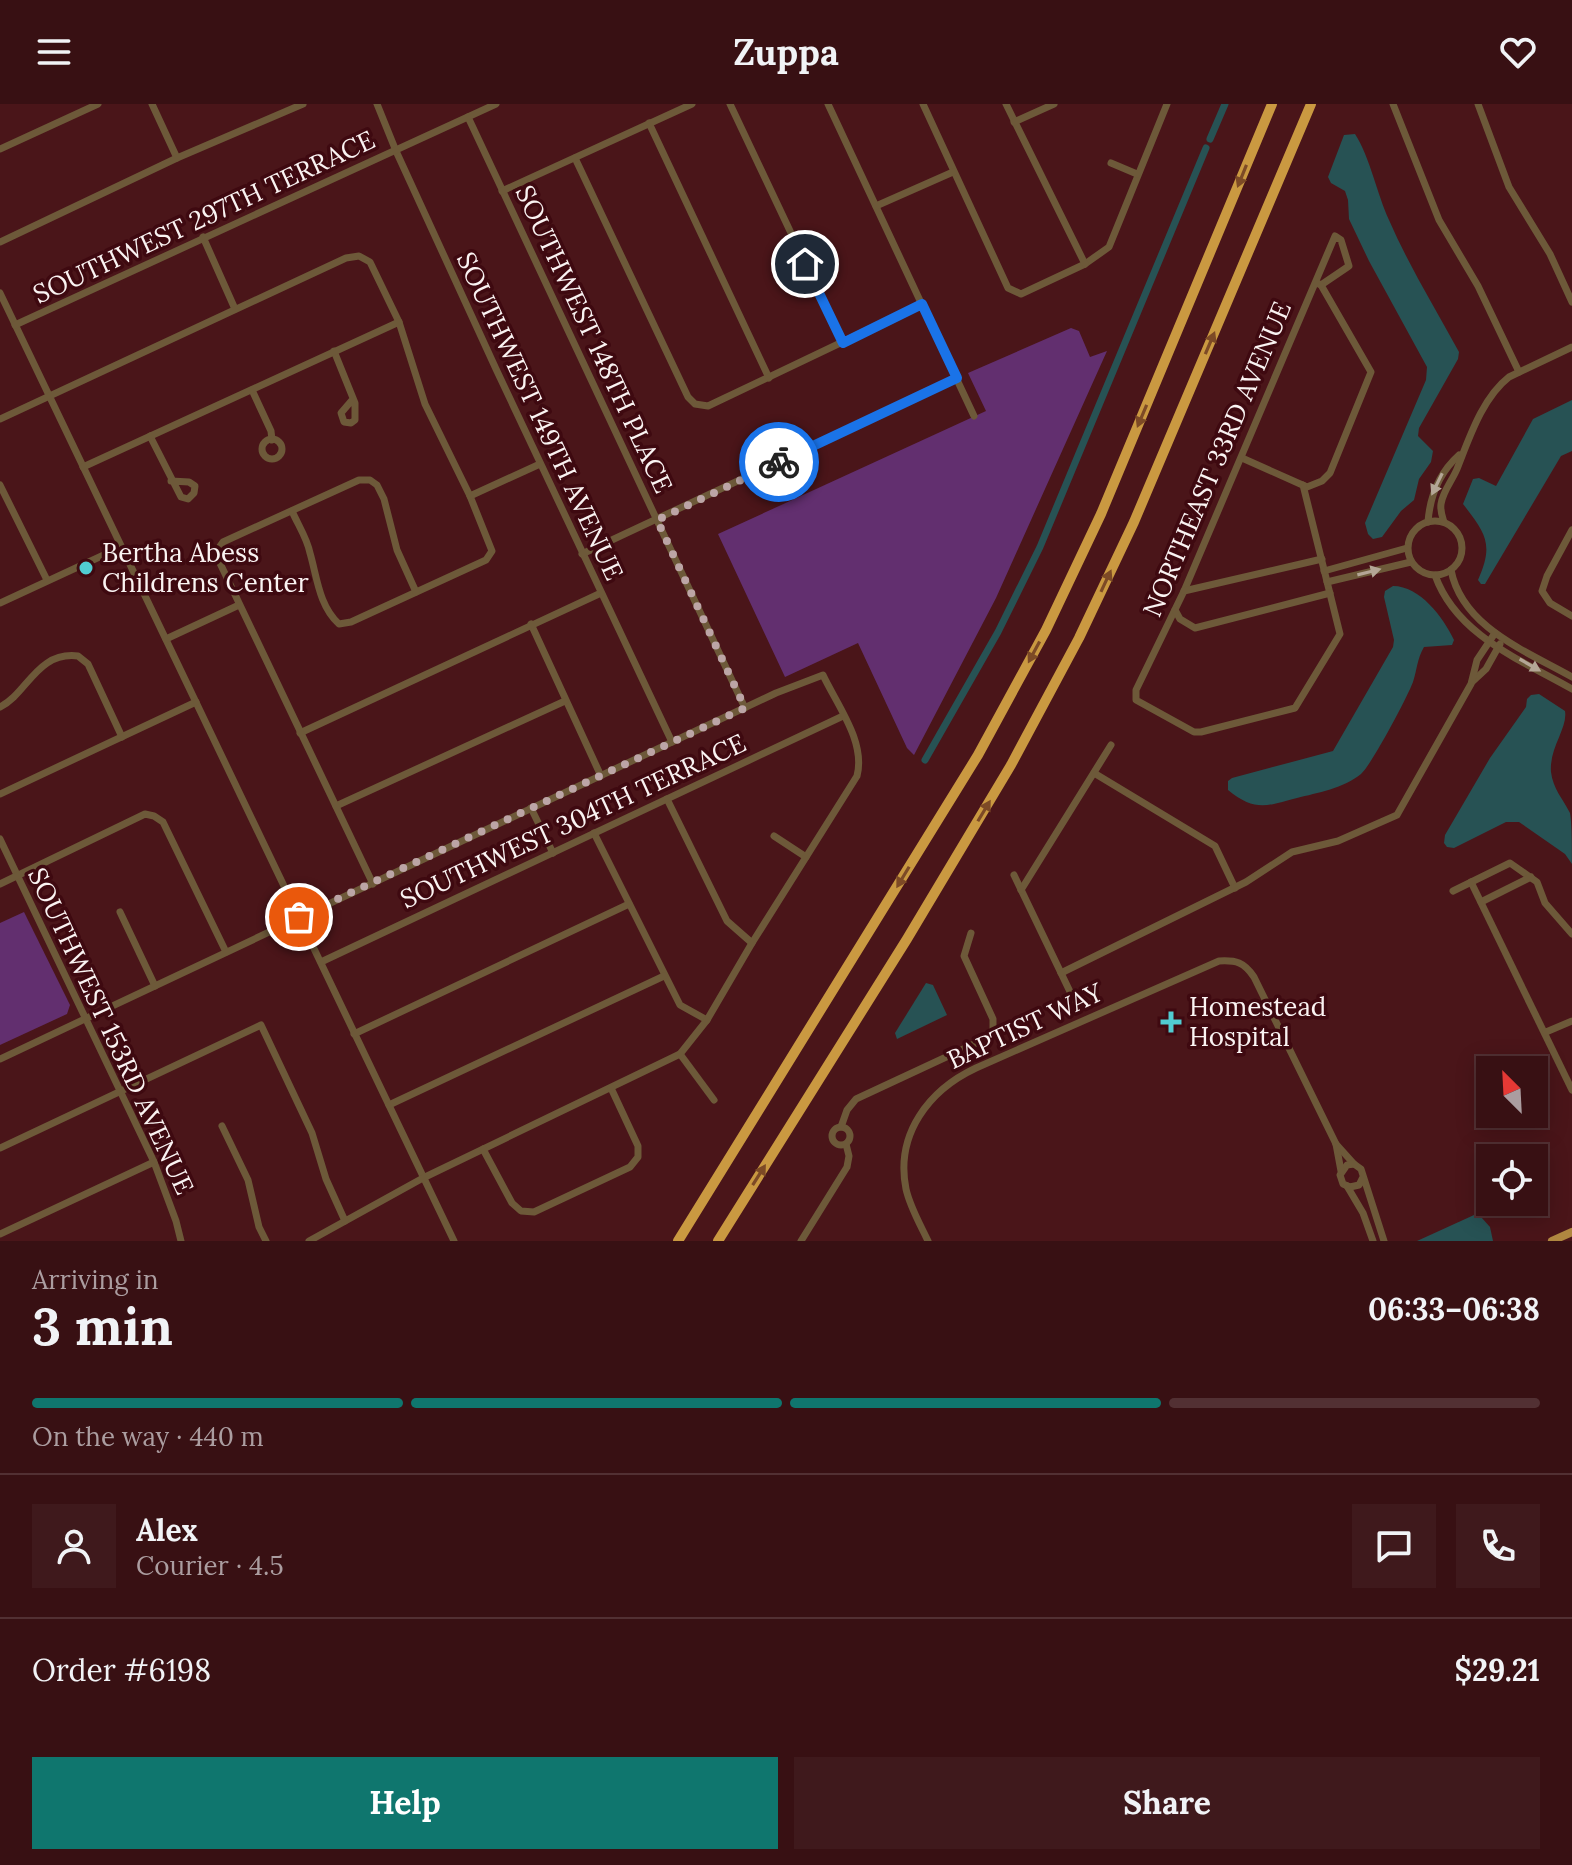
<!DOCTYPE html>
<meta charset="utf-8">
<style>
body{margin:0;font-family:Lora,serif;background:#3f191c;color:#f1f3f6;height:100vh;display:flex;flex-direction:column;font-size:30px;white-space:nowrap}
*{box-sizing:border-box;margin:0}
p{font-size:26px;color:#ab9da0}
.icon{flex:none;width:44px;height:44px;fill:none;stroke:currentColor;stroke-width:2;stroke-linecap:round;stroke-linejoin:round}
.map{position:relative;height:1137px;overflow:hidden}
.sheet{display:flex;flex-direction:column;background:#381013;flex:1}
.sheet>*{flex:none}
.needle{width:52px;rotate:336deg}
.tools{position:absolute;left:1476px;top:952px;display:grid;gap:16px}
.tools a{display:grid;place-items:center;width:72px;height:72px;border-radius:0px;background:#381013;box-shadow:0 4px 20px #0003,0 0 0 2px #523033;font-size:40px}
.pin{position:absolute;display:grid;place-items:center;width:68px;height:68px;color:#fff;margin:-34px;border:4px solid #fff;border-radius:50%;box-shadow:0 2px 8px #0007}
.courier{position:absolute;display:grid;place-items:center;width:80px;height:80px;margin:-40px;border:6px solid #1a73e8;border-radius:50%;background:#fff;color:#222;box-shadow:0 2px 10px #0007}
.overview em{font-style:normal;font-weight:800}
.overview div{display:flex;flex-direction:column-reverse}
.overview{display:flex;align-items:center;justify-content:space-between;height:136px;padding:0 32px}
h1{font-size:52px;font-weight:800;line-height:60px}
.bar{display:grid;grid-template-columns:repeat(4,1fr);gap:12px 8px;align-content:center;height:96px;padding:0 32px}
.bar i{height:10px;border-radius:6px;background:#523033}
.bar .active{background:#0f766e}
.bar p{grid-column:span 4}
.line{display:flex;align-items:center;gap:20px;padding:0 32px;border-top:2px solid #523033}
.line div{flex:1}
.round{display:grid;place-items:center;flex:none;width:84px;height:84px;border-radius:0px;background:#3f191c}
.primary-button{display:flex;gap:16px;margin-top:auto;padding:16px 32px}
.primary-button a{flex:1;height:92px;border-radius:0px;background:#0f766e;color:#fff;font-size:32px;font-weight:800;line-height:92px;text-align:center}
.primary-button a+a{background:#3f191c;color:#f1f3f6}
header{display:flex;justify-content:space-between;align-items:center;height:104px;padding:0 32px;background:#381013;font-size:36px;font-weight:800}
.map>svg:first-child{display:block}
.green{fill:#622f6f}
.water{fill:#275254}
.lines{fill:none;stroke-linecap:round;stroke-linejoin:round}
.canal{stroke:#275254;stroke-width:7}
.minor{stroke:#6d5939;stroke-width:7}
.major{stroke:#b08740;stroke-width:8}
.highway{stroke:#ca9941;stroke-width:10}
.oneway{fill:#7d4a26}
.oneway2{fill:#b4a696}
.done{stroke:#bca5a6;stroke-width:8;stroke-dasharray:0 14.4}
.route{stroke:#1a73e8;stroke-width:10}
.poi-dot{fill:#51ccd1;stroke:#3e0910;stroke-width:3}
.labels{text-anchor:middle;stroke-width:7;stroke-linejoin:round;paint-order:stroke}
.street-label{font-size:26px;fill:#faf3f2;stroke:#3e0910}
.poi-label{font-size:26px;fill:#faf3f2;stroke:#3e0910;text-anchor:start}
</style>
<header><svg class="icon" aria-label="menu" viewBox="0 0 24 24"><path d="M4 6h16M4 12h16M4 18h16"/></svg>Zuppa<svg class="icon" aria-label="heart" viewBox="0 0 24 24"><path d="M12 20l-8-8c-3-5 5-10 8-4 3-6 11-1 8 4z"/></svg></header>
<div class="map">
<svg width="1572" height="1137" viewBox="0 0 1572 1137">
<rect width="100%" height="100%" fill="#4a1519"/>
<!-- green -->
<g class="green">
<polygon points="1071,224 1079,227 1090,253 1107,247 996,494 914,651 907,644 858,539 785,573 718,430 986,307 968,269"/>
<polygon points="24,808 70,901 67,910 0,941 0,819"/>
</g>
<!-- water -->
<g class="water">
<path d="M1355,30C1370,53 1377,90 1389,116C1409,162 1435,204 1459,248L1458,255L1419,324L1418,332L1433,347L1431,358L1419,375L1414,396L1401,407L1382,433L1373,435L1368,430L1365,419L1426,276L1427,263L1369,157L1349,115L1348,96L1345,87L1331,79L1328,73L1344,31Z"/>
<path d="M1572,296V347L1561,352L1485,480H1481L1478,476C1494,440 1486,430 1463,400L1473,375L1479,374L1496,382L1533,315Z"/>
<path d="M1393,482C1420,482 1443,513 1454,536L1452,541L1424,543C1417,555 1417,566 1413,578C1407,594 1372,660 1361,670C1344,684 1317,689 1297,694C1267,702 1255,708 1228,686V677L1232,674L1333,647L1393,543L1394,536L1384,493L1385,487Z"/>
<path d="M1539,590L1565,607C1568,624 1549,644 1551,668C1553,685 1563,695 1570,709C1572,720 1572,746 1572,760L1565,750L1519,718H1506L1454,744L1447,743L1444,739L1445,731L1490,654L1526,603L1527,595L1531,591Z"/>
<polygon points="926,879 933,881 947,911 897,935 895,929"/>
<polygon points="1474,1111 1481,1113 1490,1123 1493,1137 1417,1137"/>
</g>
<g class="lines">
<!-- canal -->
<g class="canal">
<polyline points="1210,35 1225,0"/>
<polyline points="925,656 998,528 1040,443 1206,44"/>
</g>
<!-- minor -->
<g class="minor">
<polyline points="152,0 177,54"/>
<polyline points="377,0 396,47 496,265 672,638"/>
<polyline points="730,0 843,239"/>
<polyline points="828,0 974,312"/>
<polyline points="923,0 1008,184 1021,190 1085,160 1109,143 1167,0"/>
<polyline points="1006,0 1085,160"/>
<polyline points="1393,0 1439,116 1478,182 1519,268"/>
<polyline points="1478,0 1509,83 1550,150 1572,198"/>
<polyline points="468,13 745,604"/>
<polyline points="1014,18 1054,0"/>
<polyline points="649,19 769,274"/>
<polyline points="0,45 98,0"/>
<polyline points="575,54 688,293 695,300 708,302 922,200"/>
<polyline points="1111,59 1137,70"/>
<polyline points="502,87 692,0"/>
<polyline points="876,102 953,68"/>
<polyline points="203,133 235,205"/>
<polyline points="0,138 177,54 303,0"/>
<polyline points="0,189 454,1137"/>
<polyline points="15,221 496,0"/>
<polyline points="334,247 355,299 355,316 351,319 344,318 341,309 353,295"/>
<polyline points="252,286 271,327 272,336"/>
<path d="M0,315L346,154L359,152L370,158L399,218L425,300L470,392L492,447L486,456L351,518L339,520C319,502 317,473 310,449C307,434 298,421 292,407"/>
<polyline points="150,332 181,393 188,395 194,389 195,382 189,378 171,377"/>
<circle cx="272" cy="345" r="10"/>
<polyline points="1242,354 1307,383 1322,377 1330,369 1371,268 1321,181 1317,179"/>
<polyline points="83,363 399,218"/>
<polyline points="0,381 47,476"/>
<polyline points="1303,381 1340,530 1295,604 1201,628 1194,628 1136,596 1136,586 1184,487 1335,132 1341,136 1349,162 1321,181"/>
<polyline points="470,392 540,360"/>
<circle cx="1435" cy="444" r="27"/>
<path d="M1428,418C1430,391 1439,369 1459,351"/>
<path d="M1444,418C1442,412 1440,407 1441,400C1443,387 1452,377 1457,365C1469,335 1482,294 1509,273L1572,243"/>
<polyline points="1572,426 1547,472 1542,487 1550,499 1572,512"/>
<polyline points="582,450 957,274"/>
<path d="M1451,466C1462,523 1526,547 1572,573"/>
<polyline points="1324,467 1407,444"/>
<path d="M1435,471C1456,531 1521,556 1572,585"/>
<polyline points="1327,478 1411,458"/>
<polyline points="1184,487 1322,455"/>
<polyline points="0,499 121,443"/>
<polyline points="1175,506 1180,515 1195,524 1330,489"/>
<polyline points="531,520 601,672"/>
<polyline points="166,535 239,501"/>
<polyline points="1472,578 1486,565 1500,540"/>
<path d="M0,603C27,590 37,547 78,552L88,560L122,633"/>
<polyline points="300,629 601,489"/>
<polyline points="1094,669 1215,742 1235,784"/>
<polyline points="0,690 196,598"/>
<polyline points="667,695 727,817 752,839"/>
<polyline points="336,702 565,597"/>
<polyline points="531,704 553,749"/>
<polyline points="594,729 680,901 707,916"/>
<polyline points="774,732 806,753"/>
<polyline points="0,735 154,1058 176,1117 181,1137"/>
<polyline points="1014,771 1074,896"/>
<polyline points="1471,778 1572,986"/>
<polyline points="0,780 145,710 154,712 163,718 226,848"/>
<polyline points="373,780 218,455 218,445 223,438 359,376 370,376 377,381 384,395 397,446 416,488"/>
<polyline points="1021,786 1111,641"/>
<polyline points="1453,787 1510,759 1537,778 1545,799 1572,830"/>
<polyline points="1481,798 1531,773"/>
<polyline points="120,808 155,882"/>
<polyline points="321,858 843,612"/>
<polyline points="1061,869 1246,778 1292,748 1338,737 1397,711 1471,580 1477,556 1495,529"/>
<polyline points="1546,928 1572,917"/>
<polyline points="354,930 629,800"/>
<polyline points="680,950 714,996"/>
<path d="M0,955L776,589L823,571C837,601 866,638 857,672L752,839L707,916L680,950L423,1074L309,1137"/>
<polyline points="389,1001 664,872"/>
<polyline points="222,1022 248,1076 259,1123 266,1137"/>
<circle cx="841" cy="1032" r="9"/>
<polyline points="841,1023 847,1006 856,995 987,934 993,928 993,915 964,852 971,829"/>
<polyline points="1336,1040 1354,1060"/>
<polyline points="0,1044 261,921 312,1029 326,1075 345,1117"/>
<polyline points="483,1045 512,1099 521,1107 534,1108 630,1063 638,1053 638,1042 611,984"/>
<polyline points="1363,1073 1359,1081 1350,1083 1343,1080 1340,1071 1347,1061 1354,1060 1361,1065 1384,1137"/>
<polyline points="1347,1082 1363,1109 1373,1137"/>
<polyline points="0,1130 154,1058"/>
<polyline points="801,1137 847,1063 849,1052 846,1040"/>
<path d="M928,1137C920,1120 910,1103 906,1085C895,1030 929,986 976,964L1219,857C1236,856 1244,858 1254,873L1336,1040L1341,1067"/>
</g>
<!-- major -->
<polyline class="major" points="1552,1137 1572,1128"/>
<!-- highway -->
<g class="highway">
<polyline points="678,1137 978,651 1046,526 1101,410 1272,0"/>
<polyline points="718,1137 907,835 1011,661 1079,534 1134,418 1311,0"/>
</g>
</g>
<!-- one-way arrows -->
<defs><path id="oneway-solid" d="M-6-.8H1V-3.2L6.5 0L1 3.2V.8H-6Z" transform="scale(2)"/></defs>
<g class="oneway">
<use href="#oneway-solid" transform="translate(1242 72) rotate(112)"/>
<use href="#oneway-solid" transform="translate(1210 239) rotate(-67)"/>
<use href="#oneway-solid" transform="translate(1142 312) rotate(113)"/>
<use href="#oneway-solid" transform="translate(1106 477) rotate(-65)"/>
<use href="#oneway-solid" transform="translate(1034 548) rotate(118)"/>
<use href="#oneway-solid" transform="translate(984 707) rotate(-59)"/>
<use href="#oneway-solid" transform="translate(903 773) rotate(121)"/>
<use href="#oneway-solid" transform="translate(759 1071) rotate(-58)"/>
</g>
<g class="oneway2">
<use href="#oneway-solid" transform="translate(1437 380) rotate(116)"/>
<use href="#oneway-solid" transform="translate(1369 468) rotate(-14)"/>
<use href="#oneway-solid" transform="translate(1530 561) rotate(30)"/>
</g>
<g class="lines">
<!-- done -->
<polyline class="done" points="299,813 745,604 657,416 779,358"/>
<!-- route -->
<polyline class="route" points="779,358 957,274 922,200 843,239 805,160"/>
</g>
<!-- markers -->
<g class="poi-dot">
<circle cx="86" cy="464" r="8"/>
<path d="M1167 906h8v8h8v8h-8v8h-8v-8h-8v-8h8z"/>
</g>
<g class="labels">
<!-- street labels -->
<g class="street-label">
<text transform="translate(204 113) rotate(-25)" y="9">SOUTHWEST 297TH TERRACE</text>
<text transform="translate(594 235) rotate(65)" y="9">SOUTHWEST 148TH PLACE</text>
<text transform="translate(540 312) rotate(65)" y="9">SOUTHWEST 149TH AVENUE</text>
<text transform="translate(1217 355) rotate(-67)" y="9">NORTHEAST 33RD AVENUE</text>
<text transform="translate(573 717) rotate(-25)" y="9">SOUTHWEST 304TH TERRACE</text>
<text transform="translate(1025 922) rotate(-25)" y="9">BAPTIST WAY</text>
<text transform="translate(111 927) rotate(65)" y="9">SOUTHWEST 153RD AVENUE</text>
</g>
<!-- poi labels -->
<g class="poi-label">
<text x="102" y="458">Bertha Abess<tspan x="102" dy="30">Childrens Center</tspan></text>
<text x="1189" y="912">Homestead<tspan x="1189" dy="30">Hospital</tspan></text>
</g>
</g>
</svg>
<div class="tools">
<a><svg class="needle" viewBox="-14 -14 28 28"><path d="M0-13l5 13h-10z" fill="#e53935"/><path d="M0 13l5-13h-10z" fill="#ab9da0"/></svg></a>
<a><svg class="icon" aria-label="locate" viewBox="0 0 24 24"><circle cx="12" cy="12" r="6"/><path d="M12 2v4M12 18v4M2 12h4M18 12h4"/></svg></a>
</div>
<div class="pin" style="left:299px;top:813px;background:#ea580c"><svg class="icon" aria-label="bag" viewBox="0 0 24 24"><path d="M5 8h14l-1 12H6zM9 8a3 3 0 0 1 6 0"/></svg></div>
<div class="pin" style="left:805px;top:160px;background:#1f2937"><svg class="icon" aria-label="home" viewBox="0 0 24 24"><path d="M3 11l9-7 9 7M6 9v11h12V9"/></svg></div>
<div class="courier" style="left:779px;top:358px"><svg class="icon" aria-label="bike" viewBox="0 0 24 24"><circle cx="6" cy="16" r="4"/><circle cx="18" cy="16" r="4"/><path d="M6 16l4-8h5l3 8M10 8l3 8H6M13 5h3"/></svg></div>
</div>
<section class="sheet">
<div class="overview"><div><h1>3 min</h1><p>Arriving in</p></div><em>06:33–06:38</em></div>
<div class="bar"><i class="active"></i><i class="active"></i><i class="active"></i><i></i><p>On the way · 440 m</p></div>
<div class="line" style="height:144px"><a class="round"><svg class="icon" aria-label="person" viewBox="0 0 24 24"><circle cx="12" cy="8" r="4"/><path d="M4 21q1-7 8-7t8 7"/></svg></a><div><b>Alex</b><p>Courier · 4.5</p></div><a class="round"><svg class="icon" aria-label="chat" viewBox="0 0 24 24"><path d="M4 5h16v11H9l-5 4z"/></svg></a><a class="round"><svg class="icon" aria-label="phone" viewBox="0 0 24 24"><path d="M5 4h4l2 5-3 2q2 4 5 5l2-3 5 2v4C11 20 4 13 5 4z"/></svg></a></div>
<div class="line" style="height:104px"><div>Order #6198</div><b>$29.21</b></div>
<div class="primary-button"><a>Help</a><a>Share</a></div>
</section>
